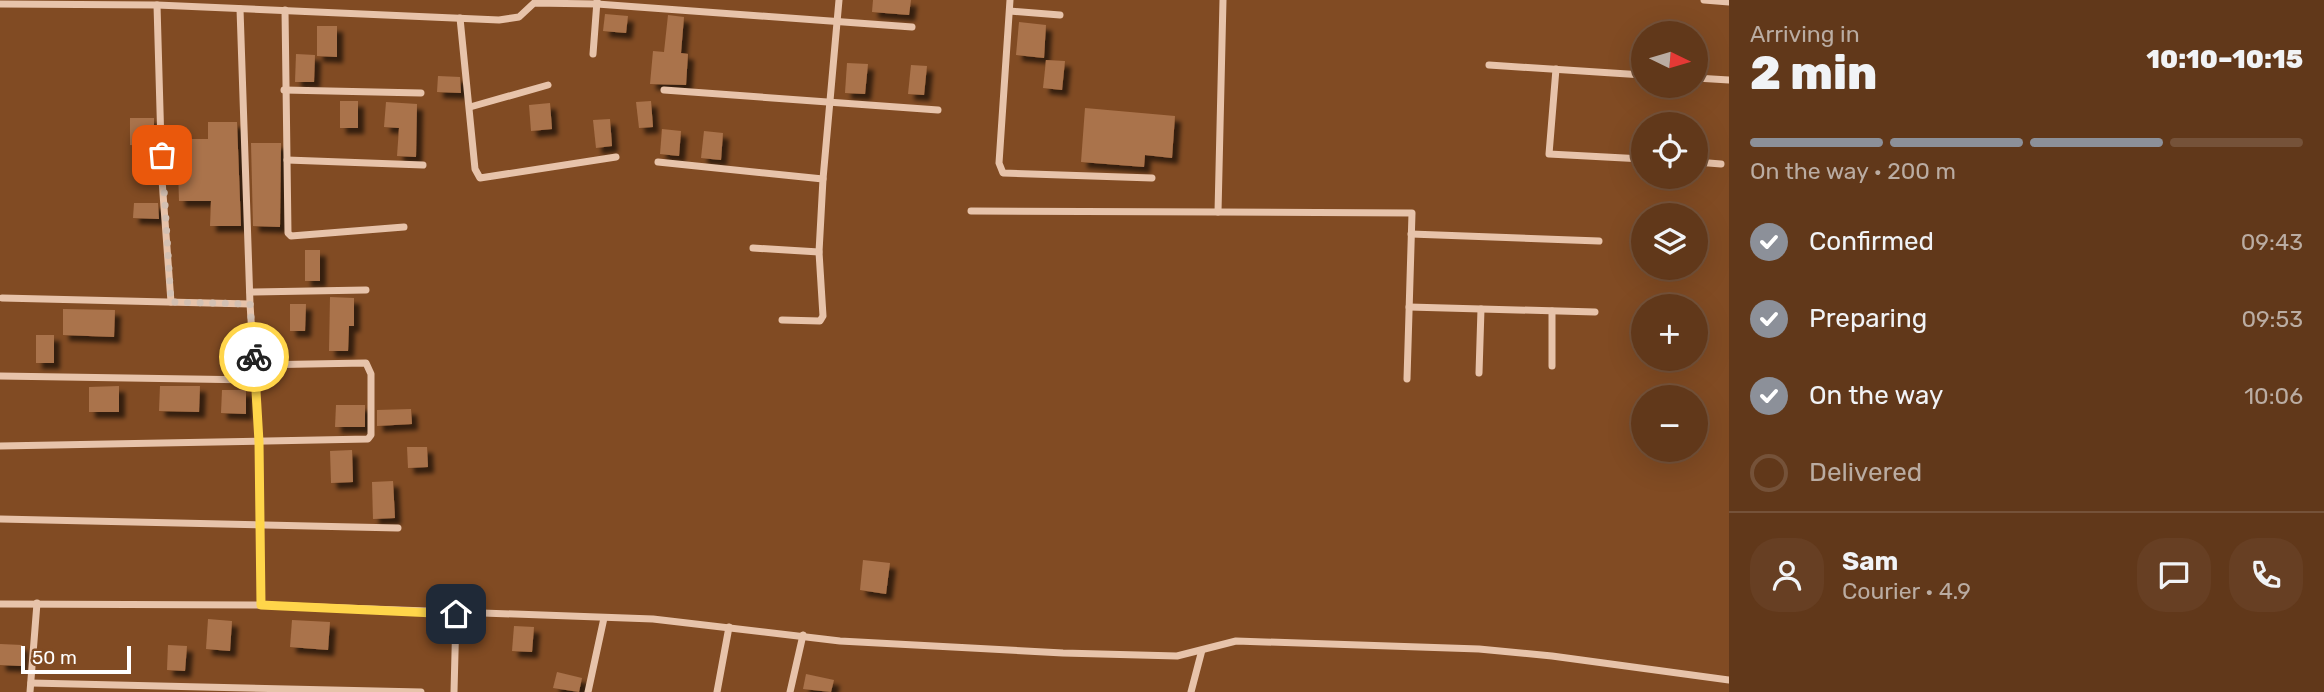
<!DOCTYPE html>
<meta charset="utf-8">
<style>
body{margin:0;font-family:Rubik,sans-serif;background:#673f23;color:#f1f3f6;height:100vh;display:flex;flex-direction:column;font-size:26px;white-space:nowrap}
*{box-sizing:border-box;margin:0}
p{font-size:23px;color:#baaca2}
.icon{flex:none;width:38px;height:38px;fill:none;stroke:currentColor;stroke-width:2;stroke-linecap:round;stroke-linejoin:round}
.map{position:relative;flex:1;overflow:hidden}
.drawer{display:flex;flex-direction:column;background:#61381a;width:595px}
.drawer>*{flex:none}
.needle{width:46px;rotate:95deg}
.buttons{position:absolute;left:1631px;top:21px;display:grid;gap:14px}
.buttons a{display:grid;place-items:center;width:77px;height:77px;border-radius:50%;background:#61381a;box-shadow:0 7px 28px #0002,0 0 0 2px #755239;font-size:35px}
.scale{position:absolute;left:21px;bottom:18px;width:110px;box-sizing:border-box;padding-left:7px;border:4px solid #fff;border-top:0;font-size:19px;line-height:24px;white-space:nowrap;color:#fff;-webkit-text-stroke:5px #814b23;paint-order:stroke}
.pin{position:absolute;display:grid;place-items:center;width:60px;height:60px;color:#fff;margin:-30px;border-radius:14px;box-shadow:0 4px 10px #0006}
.courier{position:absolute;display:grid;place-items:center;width:70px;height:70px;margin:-35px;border:5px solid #ffd54a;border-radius:50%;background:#fff;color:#222;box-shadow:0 2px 9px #0007}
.summary em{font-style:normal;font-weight:800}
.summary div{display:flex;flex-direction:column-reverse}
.summary{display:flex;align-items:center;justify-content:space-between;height:119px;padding:0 21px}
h1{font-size:46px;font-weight:800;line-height:52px}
.bar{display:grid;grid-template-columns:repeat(4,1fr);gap:10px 7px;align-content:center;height:84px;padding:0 21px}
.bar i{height:9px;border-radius:5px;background:#755239}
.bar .current{background:#8c9099}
.bar p{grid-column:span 4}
.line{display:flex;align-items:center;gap:18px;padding:0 21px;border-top:2px solid #755239}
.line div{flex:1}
.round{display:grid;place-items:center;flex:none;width:74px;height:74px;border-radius:28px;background:#673f23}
ol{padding:0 21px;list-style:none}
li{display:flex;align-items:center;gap:21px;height:77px}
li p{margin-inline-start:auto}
li .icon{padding:7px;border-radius:50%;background:#8c9099;color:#fff;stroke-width:4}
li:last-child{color:#baaca2}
li i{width:38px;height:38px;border:4px solid #755239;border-radius:50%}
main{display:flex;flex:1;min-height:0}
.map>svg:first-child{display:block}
.building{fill:#aa734b;filter:url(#shadow)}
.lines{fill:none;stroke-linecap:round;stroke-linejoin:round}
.street{stroke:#e7c3aa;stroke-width:7}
.done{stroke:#d3c0b2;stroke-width:7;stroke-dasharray:0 12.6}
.route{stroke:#ffd54a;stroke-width:9}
</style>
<main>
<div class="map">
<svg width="1729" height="692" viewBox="0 0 1729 692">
<defs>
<filter id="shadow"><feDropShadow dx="6" dy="6" stdDeviation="2" flood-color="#0009"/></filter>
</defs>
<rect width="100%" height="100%" fill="#814b23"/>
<!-- building -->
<g class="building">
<polygon points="873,0 911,0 909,15 872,12"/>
<polygon points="605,14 628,16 626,33 603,31"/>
<polygon points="668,15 684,17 681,53 688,54 686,85 650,84 653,51 664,52"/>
<polygon points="1019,22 1046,25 1044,58 1016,55"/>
<polygon points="317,26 337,26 337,57 317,56"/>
<polygon points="296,54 315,55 314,82 295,82"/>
<polygon points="1046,60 1065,61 1062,90 1043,88"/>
<polygon points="847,63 868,64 865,94 845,93"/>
<polygon points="911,65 927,66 924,95 908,94"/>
<polygon points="438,76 460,77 461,93 437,92"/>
<rect x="340" y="101" width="18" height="27"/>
<polygon points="651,101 653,127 639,128 636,102"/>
<polygon points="386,102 417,104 416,157 397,156 399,128 384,127"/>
<polygon points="550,103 552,129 531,131 529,105"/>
<polygon points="1085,108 1175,116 1172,158 1145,155 1144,167 1081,162"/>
<polygon points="130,118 154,118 154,146 130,145"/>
<polygon points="610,119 612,146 596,148 593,120"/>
<polygon points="208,122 237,122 241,226 210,226 211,201 179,201 177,139 208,139"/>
<polygon points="662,129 681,131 679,156 660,154"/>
<polygon points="704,131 723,133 721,160 701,158"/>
<polygon points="251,143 281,143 280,227 253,226"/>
<polygon points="134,203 158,203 159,219 133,218"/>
<rect x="305" y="250" width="15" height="31"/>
<polygon points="330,297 354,298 354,326 349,326 348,351 329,351"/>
<polygon points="290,304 306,304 305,331 290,331"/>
<polygon points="63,309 115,310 114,337 63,335"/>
<rect x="36" y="335" width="18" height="28"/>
<polygon points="119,386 119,412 89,412 89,387"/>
<polygon points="160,386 200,386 199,412 159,411"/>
<polygon points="222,390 246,390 246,414 221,413"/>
<polygon points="336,405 365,405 365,427 335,427"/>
<polygon points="411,409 412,424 377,426 377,410"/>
<polygon points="407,447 427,447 428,467 408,468"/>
<polygon points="352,450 353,482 331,483 330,451"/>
<polygon points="393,481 395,518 373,519 372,482"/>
<polygon points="863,560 890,563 886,594 860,590"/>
<polygon points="208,619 232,621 230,651 206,649"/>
<polygon points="292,620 330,622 328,650 290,647"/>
<polygon points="514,626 534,627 532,652 512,651"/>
<polygon points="0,644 22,645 21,666 0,665"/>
<polygon points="168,645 187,646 185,671 167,670"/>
<polygon points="557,672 582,678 579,692 553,688"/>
<polygon points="806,674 834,680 831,692 803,689"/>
</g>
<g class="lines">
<!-- street -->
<g class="street">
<polyline points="1010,0 999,163 1003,173 1152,178"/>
<polyline points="1704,0 1729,2"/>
<polyline points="0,4 157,5 499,20 519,17 534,3 597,4 912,27"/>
<polyline points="157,5 162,180 171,302"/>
<polyline points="240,9 250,304 259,442 261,605"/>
<polyline points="285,10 288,233 291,236 404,227"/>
<polyline points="1010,11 1060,15"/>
<polyline points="460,18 475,169 480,178 616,157"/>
<polyline points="593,54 597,1"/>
<polyline points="1489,65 1643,75"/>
<polyline points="1556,69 1549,154 1643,159"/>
<polyline points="1696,78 1729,80"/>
<polyline points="284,90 421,93"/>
<polyline points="664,90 938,110"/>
<polyline points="470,107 548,85"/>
<polyline points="287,160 423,165"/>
<polyline points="658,162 823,179"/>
<polyline points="1696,162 1721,164"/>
<polyline points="971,211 1218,212 1223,0"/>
<polyline points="1218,212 1412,213 1407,379"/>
<polyline points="1411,234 1599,241"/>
<polyline points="753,248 819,252"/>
<polyline points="250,292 366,290"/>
<polyline points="2,298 250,304"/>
<polyline points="1409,307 1595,312"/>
<polyline points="1552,311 1552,366"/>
<polyline points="782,320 820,321 823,316 819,252 823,179 839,0"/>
<polyline points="1479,373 1481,309"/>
<polyline points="0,376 255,380"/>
<polyline points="0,446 368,439 371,435 371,374 366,363 254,365"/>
<polyline points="0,519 398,528"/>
<polyline points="0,604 261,605 653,619 840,641 1063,653 1177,656 1236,641 1479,649 1552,656 1729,680"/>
<polyline points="31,683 421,692"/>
<polyline points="30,692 37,603"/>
<polyline points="454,692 456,614"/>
<polyline points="588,692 604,618"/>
<polyline points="717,692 729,627"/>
<polyline points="790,692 803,635"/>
<polyline points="1191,692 1202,650"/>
</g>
</g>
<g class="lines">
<!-- done -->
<polyline class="done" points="162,155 171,302 250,304 254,357"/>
<!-- route -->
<polyline class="route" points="254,357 259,442 261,605 456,614"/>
</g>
</svg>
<div class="buttons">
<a><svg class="needle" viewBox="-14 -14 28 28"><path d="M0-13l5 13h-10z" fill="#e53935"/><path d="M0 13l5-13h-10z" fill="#baaca2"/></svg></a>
<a><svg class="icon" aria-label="locate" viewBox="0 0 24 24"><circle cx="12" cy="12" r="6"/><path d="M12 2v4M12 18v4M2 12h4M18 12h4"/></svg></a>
<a><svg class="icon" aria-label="layers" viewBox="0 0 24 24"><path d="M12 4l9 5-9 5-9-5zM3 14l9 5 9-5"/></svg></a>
<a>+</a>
<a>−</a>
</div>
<div class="scale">50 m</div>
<div class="pin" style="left:162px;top:155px;background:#ea580c"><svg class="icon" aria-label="bag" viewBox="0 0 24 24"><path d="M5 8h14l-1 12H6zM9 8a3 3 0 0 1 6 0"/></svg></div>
<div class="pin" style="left:456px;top:614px;background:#1f2937"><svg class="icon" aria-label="home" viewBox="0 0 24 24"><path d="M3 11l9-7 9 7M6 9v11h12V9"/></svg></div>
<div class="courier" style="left:254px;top:357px"><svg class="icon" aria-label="bike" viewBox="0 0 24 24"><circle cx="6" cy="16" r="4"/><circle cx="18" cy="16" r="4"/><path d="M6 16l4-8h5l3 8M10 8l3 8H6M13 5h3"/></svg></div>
</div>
<section class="drawer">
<div class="summary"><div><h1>2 min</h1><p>Arriving in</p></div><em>10:10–10:15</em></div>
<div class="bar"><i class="current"></i><i class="current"></i><i class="current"></i><i></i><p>On the way · 200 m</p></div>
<ol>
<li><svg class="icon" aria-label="check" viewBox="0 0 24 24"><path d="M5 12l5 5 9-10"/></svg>Confirmed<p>09:43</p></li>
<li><svg class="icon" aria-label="check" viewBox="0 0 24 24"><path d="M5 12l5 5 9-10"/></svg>Preparing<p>09:53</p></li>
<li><svg class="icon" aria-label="check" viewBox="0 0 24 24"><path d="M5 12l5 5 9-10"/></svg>On the way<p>10:06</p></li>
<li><i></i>Delivered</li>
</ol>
<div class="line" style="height:126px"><a class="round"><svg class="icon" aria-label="person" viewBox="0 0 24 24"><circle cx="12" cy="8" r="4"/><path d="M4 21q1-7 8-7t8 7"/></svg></a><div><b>Sam</b><p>Courier · 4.9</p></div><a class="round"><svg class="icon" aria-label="chat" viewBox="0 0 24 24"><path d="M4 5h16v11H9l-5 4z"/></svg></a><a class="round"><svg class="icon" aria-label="phone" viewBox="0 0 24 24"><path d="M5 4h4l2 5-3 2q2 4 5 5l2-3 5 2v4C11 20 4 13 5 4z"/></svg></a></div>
</section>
</main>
